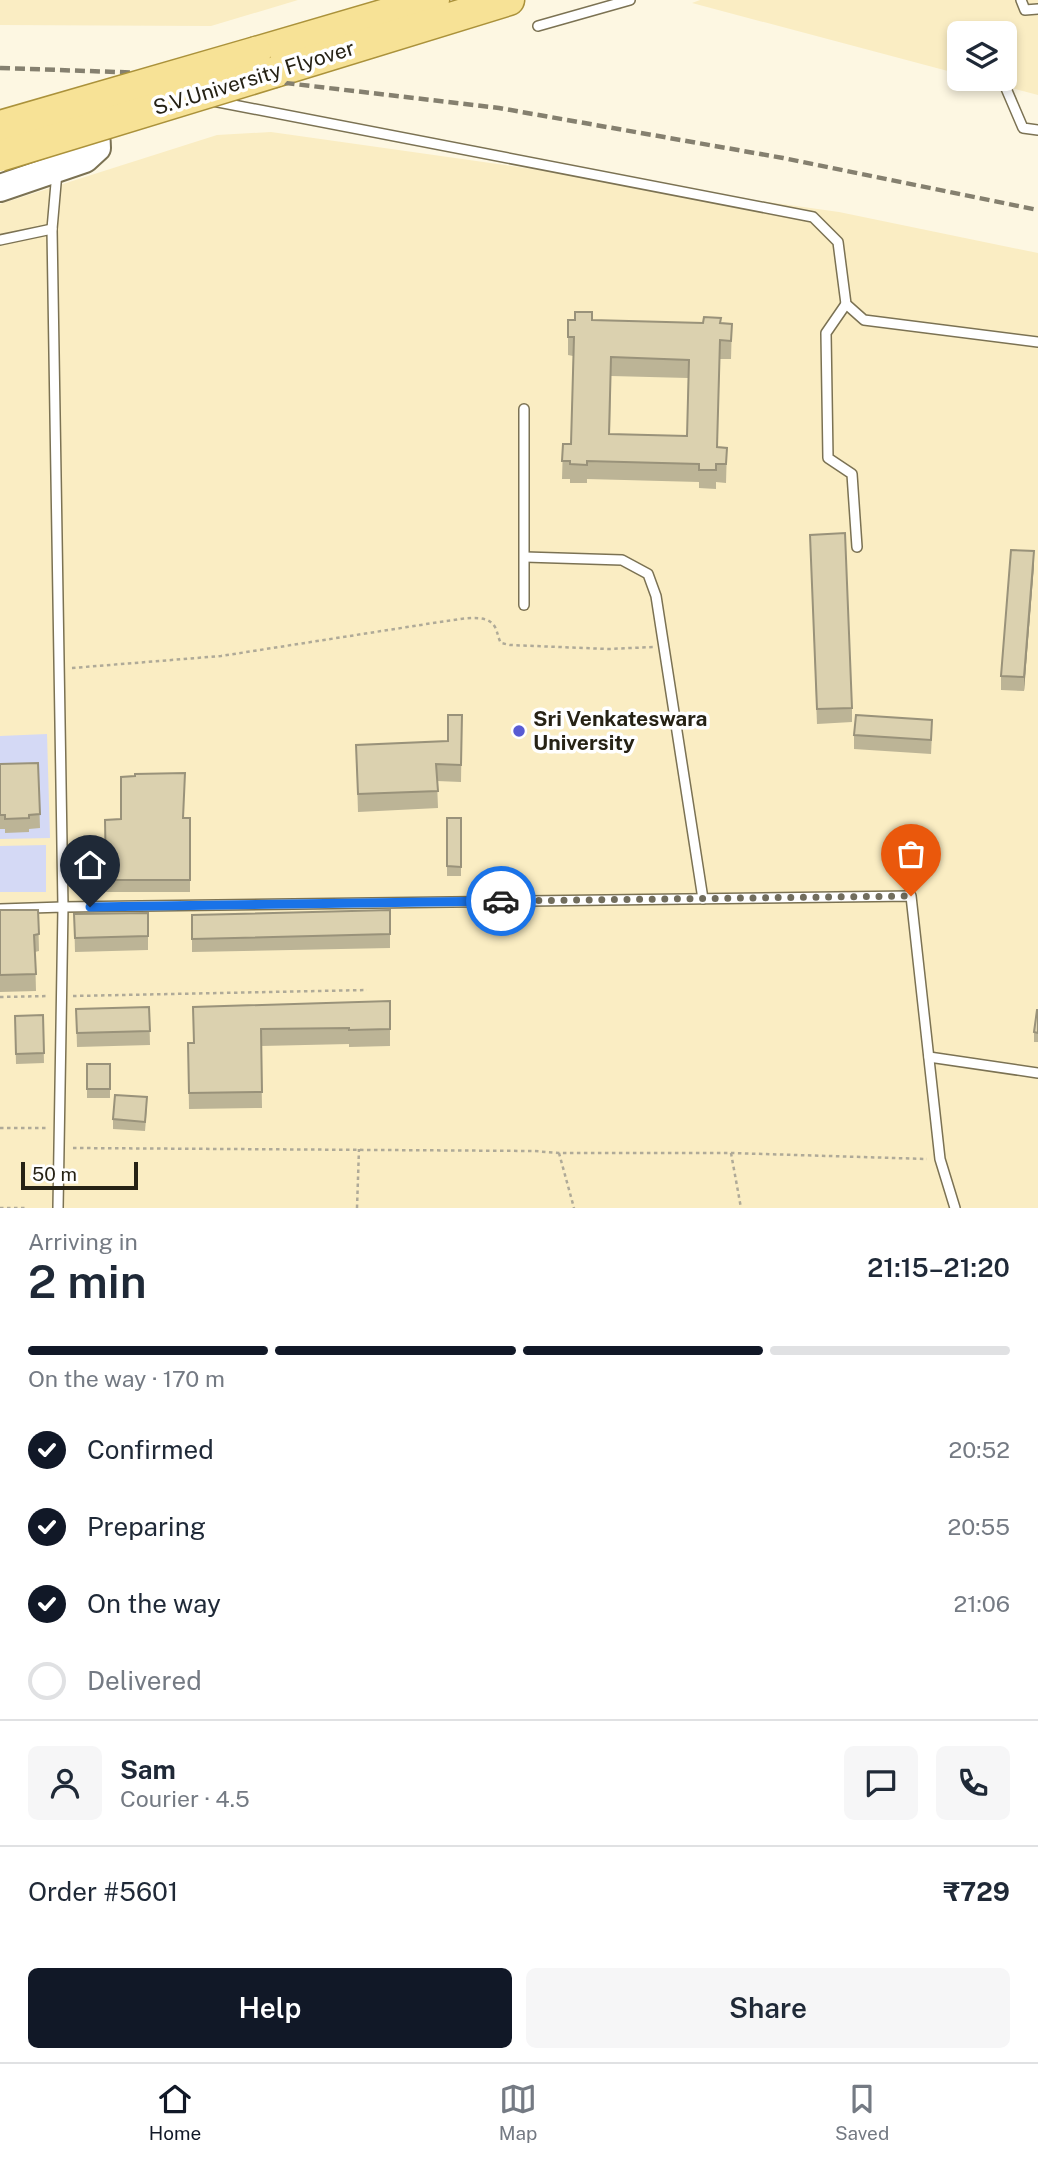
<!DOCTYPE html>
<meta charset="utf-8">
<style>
body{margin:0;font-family:"Public Sans",sans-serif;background:#f6f6f7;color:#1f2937;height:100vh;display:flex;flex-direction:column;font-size:26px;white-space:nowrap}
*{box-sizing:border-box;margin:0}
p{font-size:23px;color:#747a83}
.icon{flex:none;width:38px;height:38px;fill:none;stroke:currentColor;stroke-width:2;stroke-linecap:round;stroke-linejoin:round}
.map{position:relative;height:1208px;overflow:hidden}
.drawer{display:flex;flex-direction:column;background:#fff;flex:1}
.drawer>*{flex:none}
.controls{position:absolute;left:947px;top:21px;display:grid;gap:14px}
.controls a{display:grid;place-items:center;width:70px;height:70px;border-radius:10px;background:#fff;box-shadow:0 4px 10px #0003;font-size:35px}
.scale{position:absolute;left:21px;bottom:18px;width:117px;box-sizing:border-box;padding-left:7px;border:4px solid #262215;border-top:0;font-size:19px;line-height:24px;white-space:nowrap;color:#262215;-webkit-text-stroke:5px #fff;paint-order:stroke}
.pin{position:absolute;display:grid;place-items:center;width:60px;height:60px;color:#fff;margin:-72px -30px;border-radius:50% 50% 50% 0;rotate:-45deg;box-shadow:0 0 7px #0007}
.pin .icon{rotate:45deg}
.courier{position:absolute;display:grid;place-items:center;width:70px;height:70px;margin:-35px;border:5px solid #1a73e8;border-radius:50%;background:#fff;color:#222;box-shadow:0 2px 9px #0007}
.overview em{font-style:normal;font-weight:600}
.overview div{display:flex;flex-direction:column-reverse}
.overview{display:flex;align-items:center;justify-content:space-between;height:119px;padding:0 28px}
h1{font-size:46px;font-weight:600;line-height:52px}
.bar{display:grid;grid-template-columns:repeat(4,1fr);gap:10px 7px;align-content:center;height:84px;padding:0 28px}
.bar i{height:9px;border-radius:5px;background:#e0e1e3}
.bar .selected{background:#111827}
.bar p{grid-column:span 4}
.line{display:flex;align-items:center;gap:18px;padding:0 28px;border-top:2px solid #e0e1e3}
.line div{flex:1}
.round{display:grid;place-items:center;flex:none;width:74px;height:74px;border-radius:10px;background:#f6f6f7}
ol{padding:0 28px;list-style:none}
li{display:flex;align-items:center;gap:21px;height:77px}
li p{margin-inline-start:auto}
li .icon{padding:7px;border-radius:50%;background:#111827;color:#fff;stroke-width:4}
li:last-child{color:#747a83}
li i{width:38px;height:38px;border:4px solid #e0e1e3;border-radius:50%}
.action{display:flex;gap:14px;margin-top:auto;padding:14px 28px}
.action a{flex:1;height:80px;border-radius:10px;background:#111827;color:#fff;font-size:28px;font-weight:600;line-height:80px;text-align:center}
.action a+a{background:#f6f6f7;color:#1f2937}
.tab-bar{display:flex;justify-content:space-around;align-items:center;height:98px;border-top:2px solid #e0e1e3;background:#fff;font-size:19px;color:#747a83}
.tab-bar a{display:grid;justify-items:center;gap:4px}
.tab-bar .selected{color:#111827}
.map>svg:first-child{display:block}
.built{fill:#faedc3}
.green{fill:#d4d9f5}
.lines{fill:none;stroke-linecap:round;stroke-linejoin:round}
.lane-casing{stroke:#7b7253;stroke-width:12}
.secondary-casing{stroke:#7b7253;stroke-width:30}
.primary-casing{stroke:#ab923b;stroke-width:33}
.path{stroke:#afaa98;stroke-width:2.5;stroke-dasharray:3.5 3.5;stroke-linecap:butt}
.lane{stroke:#fff;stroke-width:9}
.secondary{stroke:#fff;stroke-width:26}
.primary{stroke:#f7e296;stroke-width:30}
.rail{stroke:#85806f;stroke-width:4.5;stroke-dasharray:10 5;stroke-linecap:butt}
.primary-bridge-casing{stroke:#ab923b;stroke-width:33;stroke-linecap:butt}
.primary-bridge{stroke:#f7e296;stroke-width:30}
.wall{fill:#bcb496;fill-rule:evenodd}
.shaded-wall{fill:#99927a}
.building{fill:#dbd1af;stroke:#99927a;stroke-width:2;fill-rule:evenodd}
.done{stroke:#716d5d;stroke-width:7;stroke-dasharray:0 12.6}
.route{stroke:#1a73e8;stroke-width:9}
.poi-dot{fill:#585bd3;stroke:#fff;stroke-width:2.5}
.labels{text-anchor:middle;stroke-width:7;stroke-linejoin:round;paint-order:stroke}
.street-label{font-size:21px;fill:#262215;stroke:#fff}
.poi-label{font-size:21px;font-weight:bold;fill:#262215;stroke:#fff;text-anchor:start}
</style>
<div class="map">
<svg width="1038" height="1208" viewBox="0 0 1038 1208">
<rect width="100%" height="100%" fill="#fdf7e2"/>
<!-- built -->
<g class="built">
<polygon points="0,0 298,0 211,26 0,25"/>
<polygon points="700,0 1038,0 1038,95 978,79 1004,79 1004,33 959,33 959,74 692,3"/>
<polygon points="271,132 839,212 1038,253 1038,1208 0,1208 0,204 217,135"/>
</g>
<!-- green -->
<g class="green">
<polygon points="47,734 50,838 0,839 0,736"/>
<polygon points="46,845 46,892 0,892 0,846"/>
</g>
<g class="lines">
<defs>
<g id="lane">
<polyline points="1021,0 1025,10 1038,9"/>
<polyline points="538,26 630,0"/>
<polyline points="1002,79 1023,128 1038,130"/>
<polyline points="213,101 813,217 838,242 846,304 864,320 1038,342"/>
<polyline points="57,172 52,229 63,907 911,896 940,1159 955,1208"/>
<polyline points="0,240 52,229"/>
<polyline points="846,304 826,333 828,458 852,474 857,547"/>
<polyline points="525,557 622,560 648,574 656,596 703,899"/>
<polyline points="524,605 524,409"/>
<polyline points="0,909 63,907 58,1208"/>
<polyline points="929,1057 1038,1073"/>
</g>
<path id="secondary" d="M0,188L85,159L97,148C97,134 93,121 83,110"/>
<g id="primary">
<polyline points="256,52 434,0"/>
<polyline points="275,72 509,0"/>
</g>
</defs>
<!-- lane casing -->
<use href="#lane" class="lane-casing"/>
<!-- secondary casing -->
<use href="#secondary" class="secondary-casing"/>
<!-- primary casing -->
<use href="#primary" class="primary-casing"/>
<!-- path -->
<g class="path">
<path d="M72,668L221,656L446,621C459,620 487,612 495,627C498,633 498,638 501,643L510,645L608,649L653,647"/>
<polyline points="73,996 367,990"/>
<polyline points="0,997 49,996"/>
<polyline points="0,1128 49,1128"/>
<polyline points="73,1148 534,1151 559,1153 731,1153 927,1159"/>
<polyline points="559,1153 574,1208"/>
<polyline points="731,1153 741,1208"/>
<polyline points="0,1208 27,1208"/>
<polyline points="357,1208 359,1149"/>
</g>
<!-- lane -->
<use href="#lane" class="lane"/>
<!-- secondary -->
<use href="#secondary" class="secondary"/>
<!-- primary -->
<use href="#primary" class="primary"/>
<!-- rail -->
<polyline class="rail" points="0,68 147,73 277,82 499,108 783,158 1038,210"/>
<defs>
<g id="primary-bridge">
<polyline points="0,126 256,52"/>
<polyline points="0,156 275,72"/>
</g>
</defs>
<!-- primary-bridge casing -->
<use href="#primary-bridge" class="primary-bridge-casing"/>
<!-- primary-bridge -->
<use href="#primary-bridge" class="primary-bridge"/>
</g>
<!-- wall -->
<g class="wall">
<path d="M568,320L732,324L731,359H720L717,447L727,448L726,483L716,482V489L699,488V482L587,479V483H570V479H562L563,444H571L573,356L568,355ZM611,376L688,378L687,436L610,434Z"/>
<polygon points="810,535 852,708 852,722 817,724"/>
<polygon points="1034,565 1024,691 1001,690 1001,676"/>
<polygon points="462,715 461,782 437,781 438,808 358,812 356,745 448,741"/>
<polygon points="932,734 931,754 854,749 854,735"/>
<polygon points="38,763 40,828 29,829 29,832 5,833 5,829 0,829 0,764"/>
<polygon points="190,818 190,892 106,892 105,820"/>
<rect x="447" y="818" width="14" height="58"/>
<polygon points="105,876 105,893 84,894 84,877"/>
<polygon points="0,910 38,910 39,951 35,952 36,991 0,992"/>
<polygon points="390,910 390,948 192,952 192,915"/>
<polygon points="148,913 148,950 75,952 74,914"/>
<polygon points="390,1001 390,1046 349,1047 349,1044 261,1046 262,1108 189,1109 188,1043 194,1043"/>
<polygon points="149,1007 150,1045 77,1047 76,1009"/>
<polygon points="1038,1010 1038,1042 1034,1042 1034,1032"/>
<polygon points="43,1015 44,1063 16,1064 15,1016"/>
<rect x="87" y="1064" width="23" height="34"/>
<polygon points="147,1107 145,1131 113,1129 113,1119"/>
</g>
<!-- shaded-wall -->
<polygon class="shaded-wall" points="1034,551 1034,565 1024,691 1024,677"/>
<!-- building -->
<g class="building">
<path d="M575,312H592V320L703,323L704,317L721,318L720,323L732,324L731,341L720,340L717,447L727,448L726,464H716V470H699V464L587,461V465L570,464V461H562L563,444H571L574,337H568V320H575ZM611,357L689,360L687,436L609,434Z"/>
<polygon points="845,533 852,708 817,709 810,535"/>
<polygon points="1011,550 1034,551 1024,677 1001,676"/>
<polygon points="448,715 462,715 461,765 436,764 438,791 358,794 356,745 448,741"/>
<polygon points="856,715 932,720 931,740 854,735"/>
<polygon points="38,763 40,814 29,815 29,818 5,819 5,815 0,815 0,764"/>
<polygon points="185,773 183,818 190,818 190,880 106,880 105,820 121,819 121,777 135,776 135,774"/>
<polygon points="447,818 461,818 461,867 447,866"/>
<polygon points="105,876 105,889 84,889 84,877"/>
<polygon points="0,910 38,910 39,934 34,935 36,974 0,975"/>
<polygon points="390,910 390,934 192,939 192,915"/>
<polygon points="148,913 148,936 75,938 74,914"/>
<polygon points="390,1001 390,1029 349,1030 349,1028 261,1029 262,1092 189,1093 188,1043 194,1043 193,1007"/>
<polygon points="149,1007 150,1031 77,1033 76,1009"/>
<polygon points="1037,1010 1038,1010 1038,1033 1034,1032"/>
<polygon points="43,1015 44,1053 16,1054 15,1016"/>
<rect x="87" y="1064" width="23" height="25"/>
<polygon points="115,1095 147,1097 145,1122 113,1119"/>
</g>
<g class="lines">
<!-- done -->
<polyline class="done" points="501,901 911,896"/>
<!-- route -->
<polyline class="route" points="90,907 501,901"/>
</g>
<!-- markers -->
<circle class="poi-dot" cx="519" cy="731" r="7"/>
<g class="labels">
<!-- street labels -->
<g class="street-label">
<text transform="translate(254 78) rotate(-17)" y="7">S.V.University Flyover</text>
</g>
<!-- poi labels -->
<g class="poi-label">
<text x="533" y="726">Sri Venkateswara<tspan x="533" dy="24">University</tspan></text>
</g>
</g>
</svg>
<div class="controls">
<a><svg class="icon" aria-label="layers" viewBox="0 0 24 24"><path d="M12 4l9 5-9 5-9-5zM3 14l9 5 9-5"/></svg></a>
</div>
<div class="scale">50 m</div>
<div class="pin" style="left:911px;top:896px;background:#ea580c"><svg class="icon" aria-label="bag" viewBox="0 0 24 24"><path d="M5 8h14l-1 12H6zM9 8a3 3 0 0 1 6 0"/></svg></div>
<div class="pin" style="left:90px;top:907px;background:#1f2937"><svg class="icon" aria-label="home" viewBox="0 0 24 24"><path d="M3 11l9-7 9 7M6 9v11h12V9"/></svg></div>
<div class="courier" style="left:501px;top:901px"><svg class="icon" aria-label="car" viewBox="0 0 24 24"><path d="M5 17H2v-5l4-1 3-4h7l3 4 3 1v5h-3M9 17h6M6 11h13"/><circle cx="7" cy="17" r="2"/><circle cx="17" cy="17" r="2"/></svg></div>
</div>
<section class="drawer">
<div class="overview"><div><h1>2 min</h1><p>Arriving in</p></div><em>21:15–21:20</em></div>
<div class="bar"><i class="selected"></i><i class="selected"></i><i class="selected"></i><i></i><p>On the way · 170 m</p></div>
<ol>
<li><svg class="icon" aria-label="check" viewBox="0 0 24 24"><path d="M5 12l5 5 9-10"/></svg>Confirmed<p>20:52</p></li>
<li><svg class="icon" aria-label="check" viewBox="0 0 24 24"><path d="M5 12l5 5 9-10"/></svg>Preparing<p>20:55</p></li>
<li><svg class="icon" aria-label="check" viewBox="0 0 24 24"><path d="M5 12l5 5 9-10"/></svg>On the way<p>21:06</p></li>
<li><i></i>Delivered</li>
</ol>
<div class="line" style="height:126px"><a class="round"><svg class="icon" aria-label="person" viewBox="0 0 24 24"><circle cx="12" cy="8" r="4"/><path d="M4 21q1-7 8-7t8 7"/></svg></a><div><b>Sam</b><p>Courier · 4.5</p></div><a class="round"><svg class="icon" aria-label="chat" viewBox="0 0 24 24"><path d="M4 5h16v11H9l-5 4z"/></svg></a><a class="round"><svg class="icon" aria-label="phone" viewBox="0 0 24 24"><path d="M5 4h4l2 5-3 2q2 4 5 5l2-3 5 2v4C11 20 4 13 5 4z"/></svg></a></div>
<div class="line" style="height:91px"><div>Order #5601</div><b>₹729</b></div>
<div class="action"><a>Help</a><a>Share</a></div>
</section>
<nav class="tab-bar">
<a class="selected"><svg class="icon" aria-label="home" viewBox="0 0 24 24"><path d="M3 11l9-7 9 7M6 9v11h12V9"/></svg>Home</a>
<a><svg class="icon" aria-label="map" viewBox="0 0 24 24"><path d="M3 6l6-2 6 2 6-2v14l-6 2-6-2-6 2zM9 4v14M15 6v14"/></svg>Map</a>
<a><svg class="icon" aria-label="saved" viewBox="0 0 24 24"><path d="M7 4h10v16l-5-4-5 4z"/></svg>Saved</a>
</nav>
